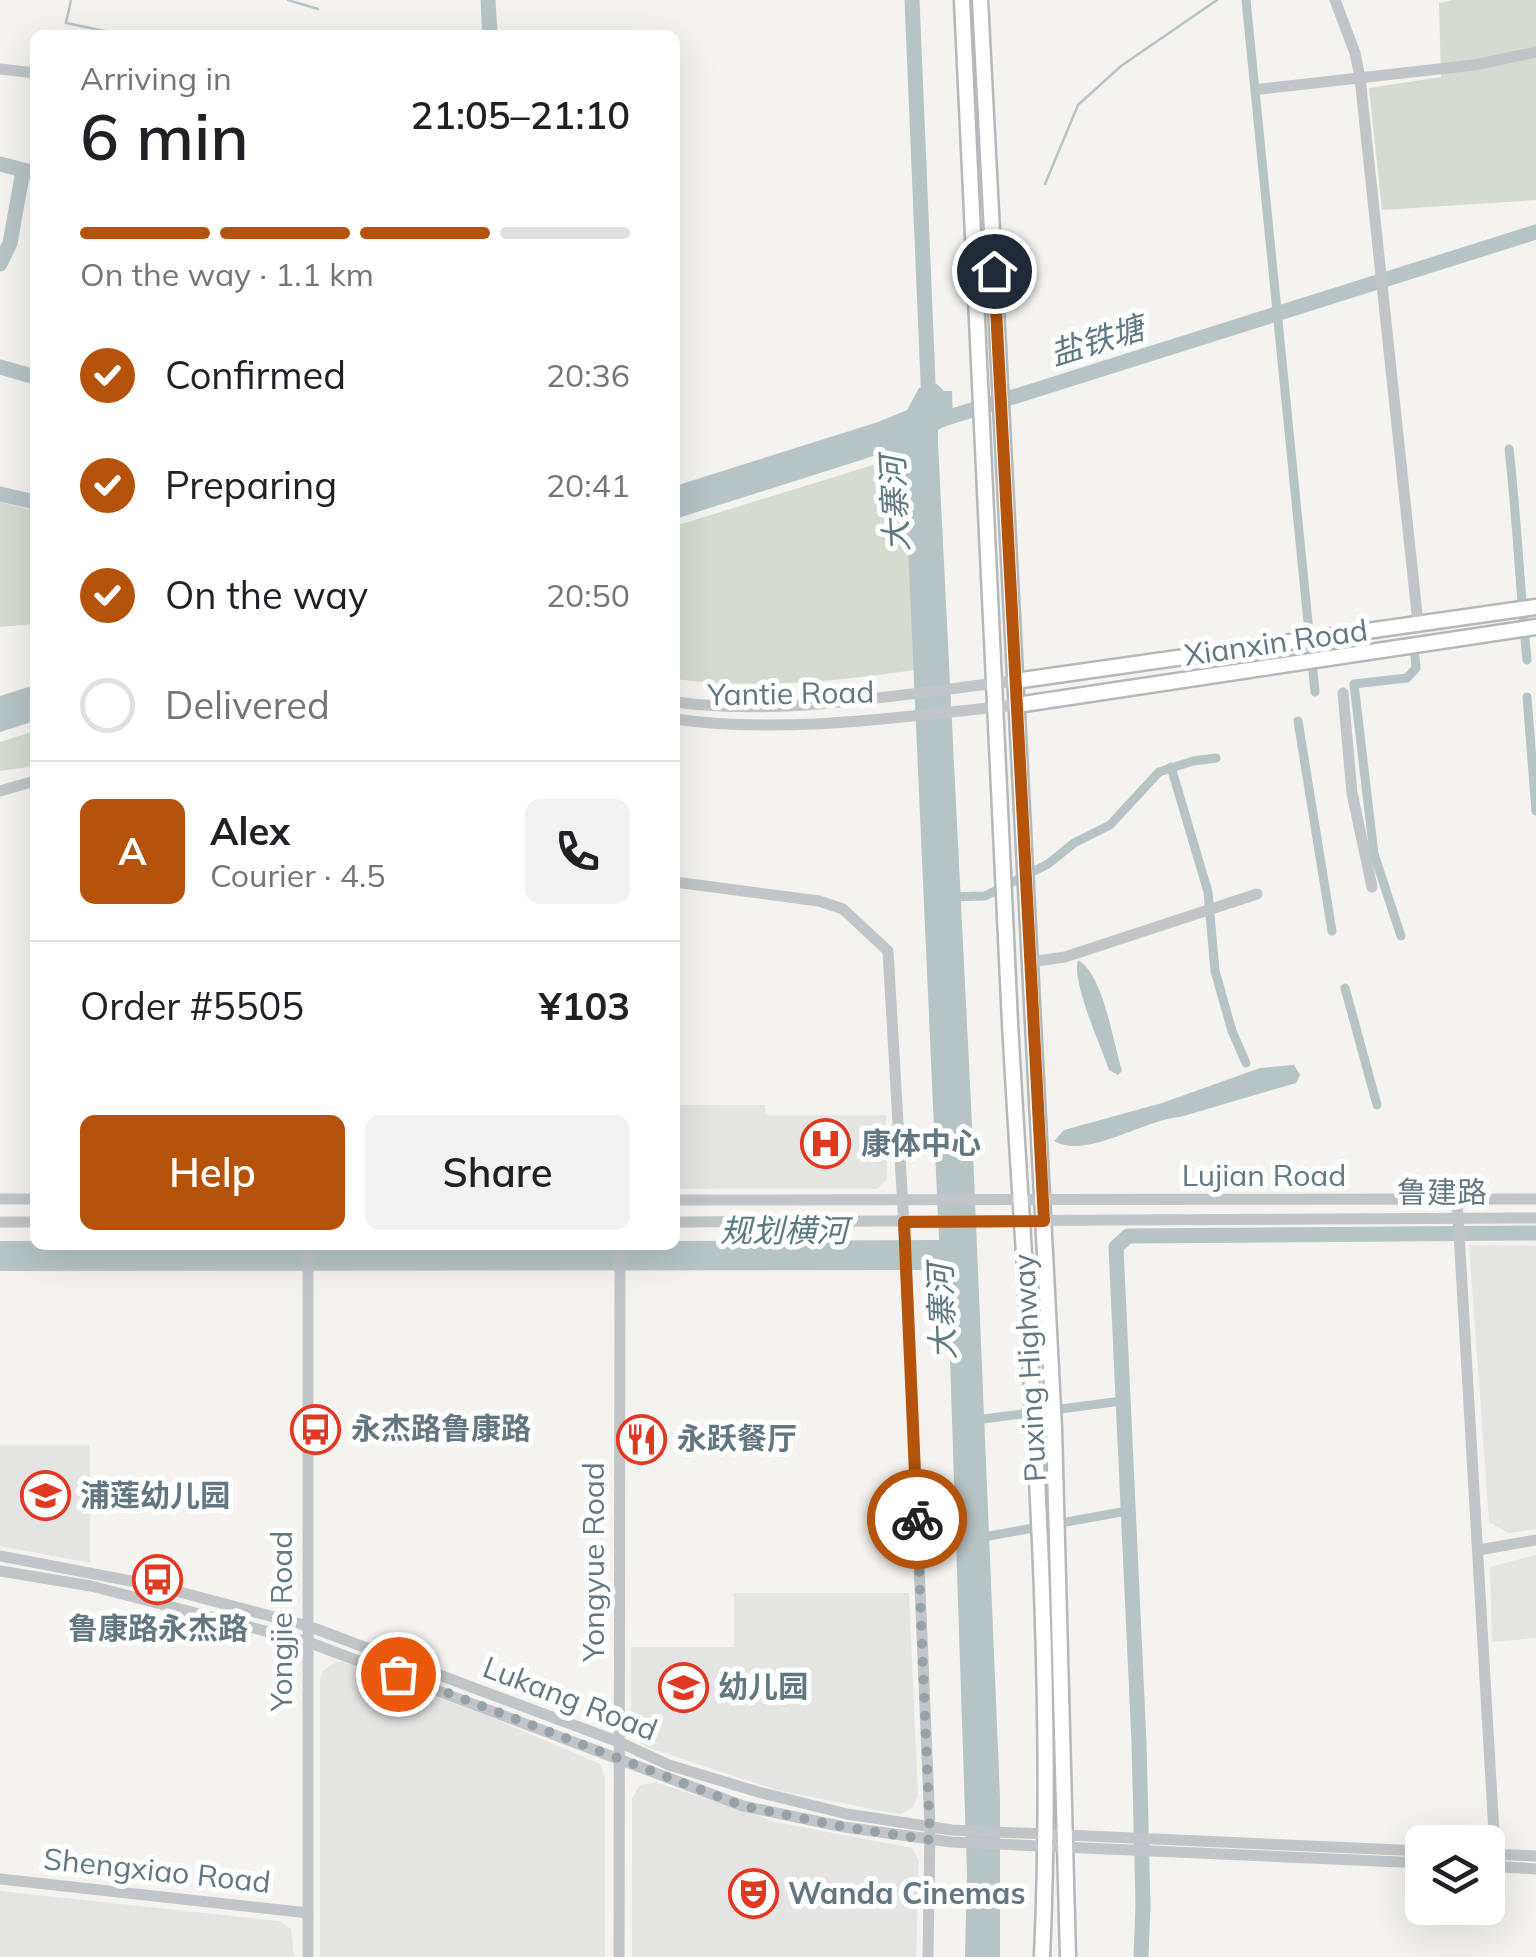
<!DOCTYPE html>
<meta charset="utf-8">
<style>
body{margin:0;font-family:Mulish,"Noto Sans SC",sans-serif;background:#f2f2f2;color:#202124;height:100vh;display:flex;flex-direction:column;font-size:38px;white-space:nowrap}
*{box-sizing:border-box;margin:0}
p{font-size:32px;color:#757577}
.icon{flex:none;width:55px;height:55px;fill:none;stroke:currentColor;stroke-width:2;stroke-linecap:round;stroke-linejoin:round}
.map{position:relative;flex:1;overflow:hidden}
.drawer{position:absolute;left:30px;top:30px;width:650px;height:1220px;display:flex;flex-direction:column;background:#fff;border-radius:15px;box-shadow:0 10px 40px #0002}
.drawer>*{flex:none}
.controls{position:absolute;left:1405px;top:1825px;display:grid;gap:20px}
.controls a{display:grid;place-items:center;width:100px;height:100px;border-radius:15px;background:#fff;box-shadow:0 10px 40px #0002;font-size:50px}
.pin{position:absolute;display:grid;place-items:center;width:85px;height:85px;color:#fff;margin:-42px;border:5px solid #fff;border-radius:50%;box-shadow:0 2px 10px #0007}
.courier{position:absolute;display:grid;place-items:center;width:100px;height:100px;margin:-50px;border:8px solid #b45309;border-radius:50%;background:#fff;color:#222;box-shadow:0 2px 12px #0007}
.overview em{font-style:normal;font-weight:600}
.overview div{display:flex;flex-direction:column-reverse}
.overview{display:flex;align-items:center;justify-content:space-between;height:170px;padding:0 50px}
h1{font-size:65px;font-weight:600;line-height:75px}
.bar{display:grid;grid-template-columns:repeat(4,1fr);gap:15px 10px;align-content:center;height:120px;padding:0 50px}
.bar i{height:12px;border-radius:8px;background:#e0e0e0}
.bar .selected{background:#b45309}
.bar p{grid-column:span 4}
.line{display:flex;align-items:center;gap:25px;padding:0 50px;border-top:2px solid #e0e0e0}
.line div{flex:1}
.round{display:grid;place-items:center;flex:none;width:105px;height:105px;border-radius:15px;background:#f2f2f2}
ol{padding:0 50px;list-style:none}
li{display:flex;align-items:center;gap:30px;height:110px}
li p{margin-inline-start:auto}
li .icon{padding:10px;border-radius:50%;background:#b45309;color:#fff;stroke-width:4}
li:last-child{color:#757577}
li i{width:55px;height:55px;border:5px solid #e0e0e0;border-radius:50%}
.action{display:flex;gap:20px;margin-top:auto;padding:20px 50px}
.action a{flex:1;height:115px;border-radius:15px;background:#b45309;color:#fff;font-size:40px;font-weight:600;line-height:115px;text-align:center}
.action a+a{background:#f2f2f2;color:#202124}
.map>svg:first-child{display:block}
.built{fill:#e4e5e3}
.green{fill:#d5dbd0}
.water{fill:#b6c4c6}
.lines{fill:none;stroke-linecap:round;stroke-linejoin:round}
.stream{stroke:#b6c4c6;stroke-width:2.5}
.canal{stroke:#b6c4c6;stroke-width:9}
.river{stroke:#b6c4c6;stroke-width:15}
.major-casing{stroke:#b4b8bb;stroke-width:19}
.minor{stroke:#c1c5c7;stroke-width:11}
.major{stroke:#fff;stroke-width:14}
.done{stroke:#96a2a7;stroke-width:10;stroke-dasharray:0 18}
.route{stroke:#b45309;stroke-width:12}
.labels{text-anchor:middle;stroke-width:10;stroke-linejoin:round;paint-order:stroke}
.street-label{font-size:30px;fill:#637780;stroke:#fff}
.poi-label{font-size:30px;font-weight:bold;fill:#637780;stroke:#fff;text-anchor:start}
.water-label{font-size:32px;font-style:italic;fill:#5e797f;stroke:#fff}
</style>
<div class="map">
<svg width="1536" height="1957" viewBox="0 0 1536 1957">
<rect width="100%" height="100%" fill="#f4f3ef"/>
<!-- built -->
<g class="built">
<polygon points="675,1105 765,1105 766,1115 886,1115 887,1179 877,1189 675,1189"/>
<polygon points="1469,1245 1536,1246 1536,1529 1508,1533 1489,1522"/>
<polygon points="0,1445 90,1445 90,1563 0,1546"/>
<polygon points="1536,1555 1536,1638 1492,1642 1490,1567"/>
<polygon points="734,1593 909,1593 918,1796 912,1808 901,1814 892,1813 777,1790 646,1747 636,1739 631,1727 631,1647 734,1647"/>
<polygon points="335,1662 343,1662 500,1721 600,1764 605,1778 605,1957 320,1957 320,1678 323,1671"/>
<polygon points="655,1782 776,1822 912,1848 919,1861 916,1957 632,1957 632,1798 640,1785"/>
<polygon points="0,1891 279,1921 291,1929 294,1957 0,1957"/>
</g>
<!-- green -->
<g class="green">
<polygon points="1453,0 1536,0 1536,200 1382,210 1369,88 1441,77 1439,3"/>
<path d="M886,461L898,467L905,480L914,670C834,682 756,689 675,679V526Z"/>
<polygon points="0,502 35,511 35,624 0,627"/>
<polygon points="35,731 35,766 0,771 0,742"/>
</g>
<!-- water -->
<g class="water">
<polygon points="937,384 944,391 952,391 953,422 938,430 938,443 971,1104 1000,1797 1000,1957 965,1957 967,1873 948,1299 944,1282 933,1270 0,1271 0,1241 35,1241 35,1245 675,1245 675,1241 939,1240 905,480 899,460 891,454 880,454 675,519 675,486 878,422 907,410 919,388"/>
<polygon points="35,685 35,721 0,732 0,696"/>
<path d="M1078,960C1104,975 1113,1043 1122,1071L1118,1075L1109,1070C1101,1046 1071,981 1078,960Z"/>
<path d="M1294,1065L1300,1075L1296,1083L1180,1117C1145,1119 1086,1160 1054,1141L1064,1130L1162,1103L1260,1068Z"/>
</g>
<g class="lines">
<!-- stream -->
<g class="stream">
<polyline points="71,0 66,23 124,35"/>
<polyline points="288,0 318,9"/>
<polyline points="1045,184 1078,105 1121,66 1217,0"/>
</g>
<!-- canal -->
<g class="canal">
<polyline points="1246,0 1315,692"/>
<path d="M1509,449C1517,519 1520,589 1527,660"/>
<polyline points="1527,697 1536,811"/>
<polyline points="1298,721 1332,931"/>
<polyline points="1171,767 1208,892 1215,971 1232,1031 1246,1063"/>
<polyline points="949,897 985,896 1048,864 1074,843 1110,825 1159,772 1193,761 1216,758"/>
<polyline points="1401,936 1374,854 1354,684 1407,678 1416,668 1415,657"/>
<polyline points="1345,988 1377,1105"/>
<polyline points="976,1420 1122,1401"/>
<polyline points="978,1538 1127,1511"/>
</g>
<!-- river -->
<g class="river">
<polyline points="488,0 490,35"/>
<polyline points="912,0 929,405"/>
<polyline points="0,164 35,173"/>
<polyline points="0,264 10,243 23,171"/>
<polyline points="0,367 35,377"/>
<polyline points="934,422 1536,232"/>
<polyline points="0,494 35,502"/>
<polyline points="1141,1957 1143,1905 1139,1742 1116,1247 1128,1236 1536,1233"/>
</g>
<defs>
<g id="major">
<path d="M962,0C976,341 992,682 1010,1023C1027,1333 1056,1646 1042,1957"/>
<polyline points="980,0 1054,1428 1068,1957"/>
<polyline points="1015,681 1536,607"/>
<polyline points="1017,705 1536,627"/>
</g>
</defs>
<!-- major casing -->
<use href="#major" class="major-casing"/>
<!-- minor -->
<g class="minor">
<polyline points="1335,0 1355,53 1360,78 1418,623"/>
<polyline points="0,69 35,73"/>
<polyline points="1261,89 1474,65 1536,52"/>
<polyline points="1343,693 1352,793 1372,887"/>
<path d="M675,702C788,717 903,693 1015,681"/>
<path d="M675,719C788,735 904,716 1017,705"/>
<polyline points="0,791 35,781"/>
<polyline points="675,882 819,901 843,909 888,951 907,1277 930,1827 928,1957"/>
<polyline points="1030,962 1065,957 1257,894"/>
<polyline points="0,1199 35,1199"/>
<polyline points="1457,1199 1496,1867"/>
<polyline points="675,1200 1536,1199"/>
<polyline points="0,1222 35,1222"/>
<polyline points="675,1222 1536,1218"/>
<polyline points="308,1245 308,1957"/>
<polyline points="1478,1550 1536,1540"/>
<polyline points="0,1556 157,1586 308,1626 619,1742 669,1765 758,1792 847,1814 952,1830 1422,1851"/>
<polyline points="0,1571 91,1586 308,1642 743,1806 844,1827 951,1842 1422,1863"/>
<polyline points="1488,1854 1536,1856"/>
<polyline points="1488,1866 1536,1869"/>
<polyline points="0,1879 308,1913"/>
<polyline points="619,1957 620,1245"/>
</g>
<!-- major -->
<use href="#major" class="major"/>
</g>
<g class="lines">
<!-- done -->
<polyline class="done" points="398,1674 743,1806 844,1827 930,1840 917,1519"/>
<!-- route -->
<polyline class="route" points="917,1519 904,1222 1044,1221 994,271"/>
</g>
<!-- icons -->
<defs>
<symbol id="hospital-ring" viewBox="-11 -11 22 22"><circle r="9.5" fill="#fff" stroke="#e13822" stroke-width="1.5"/><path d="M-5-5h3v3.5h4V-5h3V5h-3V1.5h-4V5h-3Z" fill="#e13822"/></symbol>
<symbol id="bus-ring" viewBox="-11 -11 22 22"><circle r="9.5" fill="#fff" stroke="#e13822" stroke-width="1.5"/><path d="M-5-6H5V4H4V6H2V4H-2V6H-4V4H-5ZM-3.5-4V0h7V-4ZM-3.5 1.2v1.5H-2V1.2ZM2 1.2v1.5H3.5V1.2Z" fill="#e13822"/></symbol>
<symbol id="restaurant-ring" viewBox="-11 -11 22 22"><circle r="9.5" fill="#fff" stroke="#e13822" stroke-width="1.5"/><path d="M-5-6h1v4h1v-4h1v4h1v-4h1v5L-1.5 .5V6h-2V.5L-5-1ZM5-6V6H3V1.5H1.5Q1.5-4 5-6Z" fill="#e13822"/></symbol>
<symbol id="school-ring" viewBox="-11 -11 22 22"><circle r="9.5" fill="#fff" stroke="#e13822" stroke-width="1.5"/><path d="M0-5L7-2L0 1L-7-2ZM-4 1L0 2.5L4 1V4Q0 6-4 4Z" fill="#e13822"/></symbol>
<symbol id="theatre-ring" viewBox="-11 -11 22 22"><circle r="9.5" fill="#fff" stroke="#e13822" stroke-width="1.5"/><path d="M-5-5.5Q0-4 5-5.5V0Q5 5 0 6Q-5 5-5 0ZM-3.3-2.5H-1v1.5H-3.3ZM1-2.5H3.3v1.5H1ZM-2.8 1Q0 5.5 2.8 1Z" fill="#e13822"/></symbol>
</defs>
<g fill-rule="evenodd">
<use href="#hospital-ring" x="798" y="1116" width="55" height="55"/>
<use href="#bus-ring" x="288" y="1402" width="55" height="55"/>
<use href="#restaurant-ring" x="614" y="1412" width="55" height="55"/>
<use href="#school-ring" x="18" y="1468" width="55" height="55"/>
<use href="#bus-ring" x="130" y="1552" width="55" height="55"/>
<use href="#school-ring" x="656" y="1660" width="55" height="55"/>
<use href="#theatre-ring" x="726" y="1866" width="55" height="55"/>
</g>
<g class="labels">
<!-- street labels -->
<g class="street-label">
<text transform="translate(1276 643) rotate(-8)" y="10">Xianxin Road</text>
<text transform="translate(791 694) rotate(-1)" y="10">Yantie Road</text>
<text x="1264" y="1186">Lujian Road</text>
<text x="1442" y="1203">鲁建路</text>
<text transform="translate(1030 1368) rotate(-93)" y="10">Puxing Highway</text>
<text transform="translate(594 1562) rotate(-90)" y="10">Yongyue Road</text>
<text transform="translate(282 1621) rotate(-90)" y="10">Yongjie Road</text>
<text transform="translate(570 1699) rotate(21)" y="10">Lukang Road</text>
<text transform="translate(157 1871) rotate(6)" y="10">Shengxiao Road</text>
</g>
<!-- poi labels -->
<g class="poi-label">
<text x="861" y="1154">康体中心</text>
<text x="351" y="1439">永杰路鲁康路</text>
<text x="677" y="1449">永跃餐厅</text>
<text x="80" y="1506">浦莲幼儿园</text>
<text x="158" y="1639" text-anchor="middle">鲁康路永杰路</text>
<text x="718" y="1697">幼儿园</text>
<text x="788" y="1904">Wanda Cinemas</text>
</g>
<!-- water labels -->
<g class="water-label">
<text transform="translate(1097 341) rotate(-17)" y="11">盐铁塘</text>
<text transform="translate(895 504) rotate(-93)" y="11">大寨河</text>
<text x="784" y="1242">规划横河</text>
<text transform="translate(942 1312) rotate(-92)" y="11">大寨河</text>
</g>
</g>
</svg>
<div class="controls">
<a><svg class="icon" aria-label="layers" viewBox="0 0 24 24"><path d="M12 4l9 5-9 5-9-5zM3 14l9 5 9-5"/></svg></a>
</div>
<div class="pin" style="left:398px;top:1674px;background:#ea580c"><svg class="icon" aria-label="bag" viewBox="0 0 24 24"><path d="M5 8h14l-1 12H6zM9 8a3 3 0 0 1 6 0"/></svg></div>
<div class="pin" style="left:994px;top:271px;background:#1f2937"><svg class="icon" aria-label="home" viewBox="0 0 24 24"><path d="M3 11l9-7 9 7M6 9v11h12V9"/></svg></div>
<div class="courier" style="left:917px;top:1519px"><svg class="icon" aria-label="bike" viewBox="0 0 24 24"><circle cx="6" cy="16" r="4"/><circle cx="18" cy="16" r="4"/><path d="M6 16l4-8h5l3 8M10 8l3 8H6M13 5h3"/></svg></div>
<section class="drawer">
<div class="overview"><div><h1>6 min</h1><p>Arriving in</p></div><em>21:05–21:10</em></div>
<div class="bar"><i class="selected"></i><i class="selected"></i><i class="selected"></i><i></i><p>On the way · 1.1 km</p></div>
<ol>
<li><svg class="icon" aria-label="check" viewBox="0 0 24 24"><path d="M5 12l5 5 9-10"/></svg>Confirmed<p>20:36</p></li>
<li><svg class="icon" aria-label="check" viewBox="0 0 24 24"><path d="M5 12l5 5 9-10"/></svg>Preparing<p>20:41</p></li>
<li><svg class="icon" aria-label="check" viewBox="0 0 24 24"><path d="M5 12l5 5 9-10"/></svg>On the way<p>20:50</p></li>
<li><i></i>Delivered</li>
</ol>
<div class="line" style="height:180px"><b class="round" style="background:#b45309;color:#fff">A</b><div><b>Alex</b><p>Courier · 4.5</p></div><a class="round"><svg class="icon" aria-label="phone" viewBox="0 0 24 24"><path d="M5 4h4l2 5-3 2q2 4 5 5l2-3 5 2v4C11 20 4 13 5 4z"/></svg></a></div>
<div class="line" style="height:130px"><div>Order #5505</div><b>¥103</b></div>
<div class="action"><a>Help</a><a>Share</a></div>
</section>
</div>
